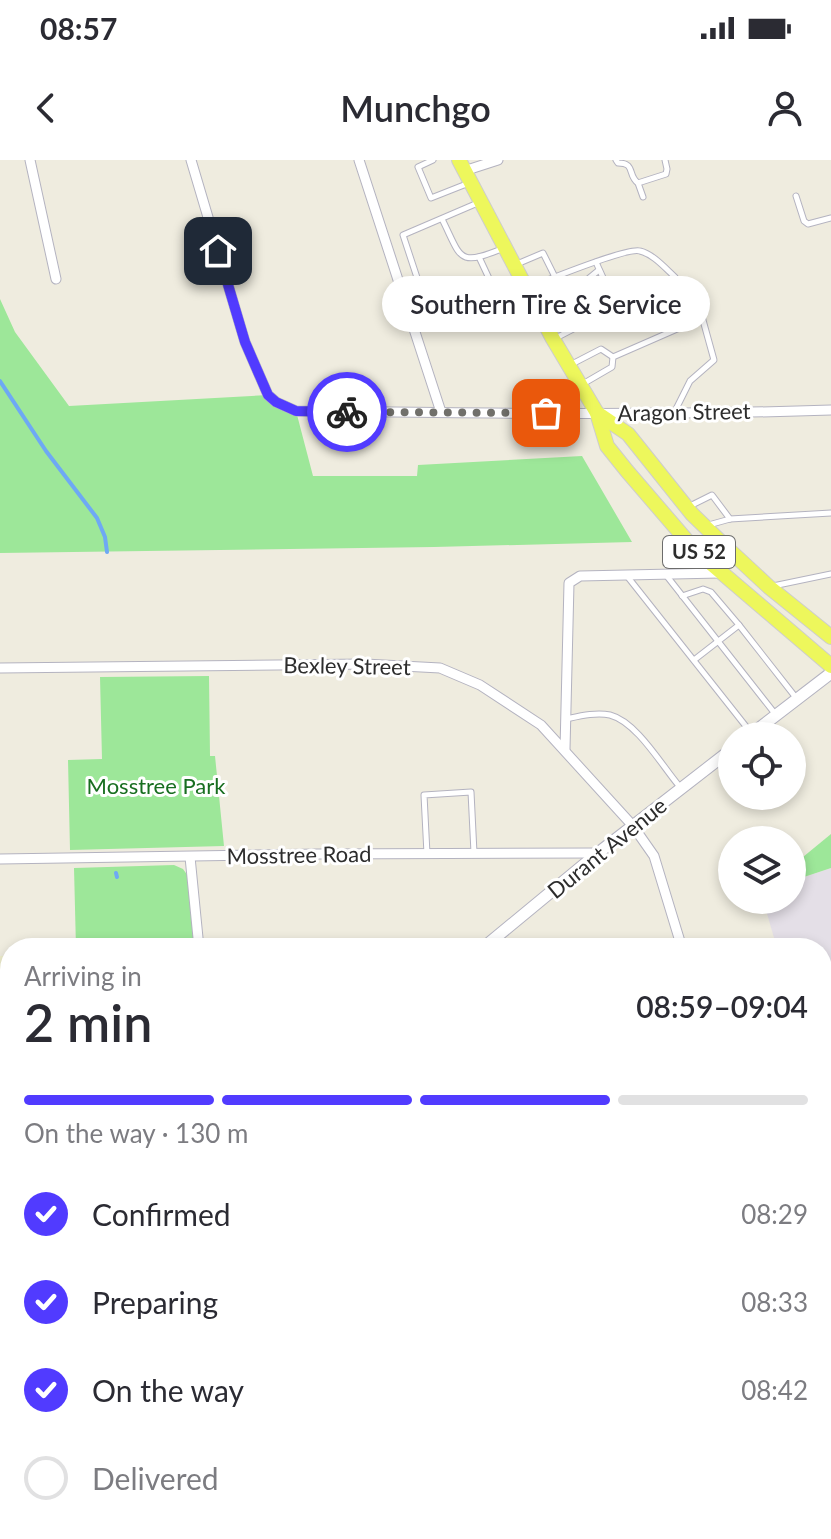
<!DOCTYPE html>
<meta charset="utf-8">
<style>
body{margin:0;font-family:Lato,sans-serif;background:#f7f7f7;color:#2b2b33;height:100vh;display:flex;flex-direction:column;font-size:30px;white-space:nowrap}
*{box-sizing:border-box;margin:0}
p{font-size:26px;color:#7c7c81}
.icon{flex:none;width:44px;height:44px;fill:none;stroke:currentColor;stroke-width:2;stroke-linecap:round;stroke-linejoin:round}
.map{position:relative;flex:1;overflow:hidden}
.side{position:absolute;left:0px;top:778px;width:832px;height:602px;display:flex;flex-direction:column;background:#fff;border-radius:32px 32px 0 0;box-shadow:0 4px 12px #0003}
.side>*{flex:none}
.controls{position:absolute;left:718px;top:562px;display:grid;gap:16px}
.controls a{display:grid;place-items:center;width:88px;height:88px;border-radius:50%;background:#fff;box-shadow:0 4px 12px #0003;font-size:40px}
.pin{position:absolute;display:grid;place-items:center;width:68px;height:68px;color:#fff;margin:-34px;border-radius:16px;box-shadow:0 4px 12px #0006}
.courier{position:absolute;display:grid;place-items:center;width:80px;height:80px;margin:-40px;border:6px solid #513bff;border-radius:50%;background:#fff;color:#222;box-shadow:0 2px 10px #0007}
.bubble{position:absolute;height:56px;border-radius:28px;background:#fff;box-shadow:0 4px 12px #0003;font-size:26px;font-weight:600;line-height:56px;text-align:center}
.head em{font-style:normal;font-weight:600}
.head div{display:flex;flex-direction:column-reverse}
.head{display:flex;align-items:center;justify-content:space-between;height:136px;padding:0 24px}
h1{font-size:52px;font-weight:600;line-height:60px}
.bar{display:grid;grid-template-columns:repeat(4,1fr);gap:12px 8px;align-content:center;height:96px;padding:0 24px}
.bar i{height:10px;border-radius:6px;background:#e1e1e2}
.bar .on{background:#513bff}
.bar p{grid-column:span 4}
ol{padding:0 24px;list-style:none}
li{display:flex;align-items:center;gap:24px;height:88px}
li p{margin-inline-start:auto}
li .icon{padding:8px;border-radius:50%;background:#513bff;color:#fff;stroke-width:4}
li:last-child{color:#7c7c81}
li i{width:44px;height:44px;border:4px solid #e1e1e2;border-radius:50%}
.status{display:flex;justify-content:space-between;align-items:center;height:56px;padding:0 40px;background:#fff;direction:ltr}
.status svg{height:22px;fill:currentColor}
header{display:flex;justify-content:space-between;align-items:center;height:104px;padding:0 24px;background:#fff;font-size:36px;font-weight:600}
.map>svg:first-child{display:block}
.industrial{fill:#e4dfe7}
.education{fill:#f0efce}
.green{fill:#9de799}
.water{fill:#6ea9f4}
.lines{fill:none;stroke-linecap:round;stroke-linejoin:round}
.stream{stroke:#6ea9f4;stroke-width:4}
.service-casing{stroke:#b4b3c0;stroke-width:7}
.minor-casing{stroke:#b4b3c0;stroke-width:11}
.tertiary-casing{stroke:#b4b3c0;stroke-width:13}
.primary-casing{stroke:#cdcdcd;stroke-width:16}
.service{stroke:#fff;stroke-width:5}
.minor{stroke:#fff;stroke-width:9}
.tertiary{stroke:#fff;stroke-width:11}
.primary{stroke:#edf75c;stroke-width:14}
.done{stroke:#71706b;stroke-width:8;stroke-dasharray:0 14.4}
.route{stroke:#513bff;stroke-width:10}
.labels{text-anchor:middle;stroke-width:6;stroke-linejoin:round;paint-order:stroke}
.shield{fill:#fff;stroke:#6c6c6c;stroke-width:2}
.shield-label{font-size:20px;font-weight:bold;fill:#2d2d2d}
.street-label{font-size:22px;fill:#2d2d2d;stroke:#fff}
.park-label{font-size:22px;fill:#186e20;stroke:#fff}
</style>
<div class="status"><b>08:57</b><svg viewBox="0 0 49 12"><path d="M0 12V9h3v3zM5 12V6h3v6zM10 12V3h3v9zM15 12V0h3v12zM26 1h20v11H26zM47 4h2v5h-2z"/></svg></div>
<header><svg class="icon" aria-label="back" viewBox="0 0 24 24"><path d="M15 5l-7 7 7 7"/></svg>Munchgo<svg class="icon" aria-label="person" viewBox="0 0 24 24"><circle cx="12" cy="8" r="4"/><path d="M4 21q1-7 8-7t8 7"/></svg></header>
<div class="map">
<svg width="831" height="1379" viewBox="0 0 831 1379">
<rect width="100%" height="100%" fill="#efecdf"/>
<!-- industrial -->
<polygon class="industrial" points="831,708 831,946 826,948 822,936 822,788 777,788 763,740 792,740 792,721"/>
<!-- education -->
<polygon class="education" points="0,796 10,796 10,1049 0,1057"/>
<!-- green -->
<g class="green">
<polygon points="0,139 15,172 69,246 268,235 296,251 313,316 417,316 418,305 582,296 632,382 434,387 0,393"/>
<polygon points="209,516 210,596 215,596 224,686 70,690 68,600 102,599 100,517"/>
<polygon points="831,674 831,708 792,721 792,706"/>
<polygon points="174,705 183,709 188,716 194,788 76,788 74,708"/>
<polygon points="831,1269 831,1315 822,1321 822,1270"/>
</g>
<!-- water -->
<polygon class="water" points="10,1327 10,1370 26,1370 18,1379 0,1379 0,1328"/>
<g class="lines">
<!-- stream -->
<g class="stream">
<polyline points="0,221 46,291 97,358 105,377 107,392"/>
<polyline points="116,713 117,717"/>
</g>
<defs>
<g id="service">
<polyline points="433,0 418,7 431,38 469,23"/>
<path d="M616,0L618,3C636,3 627,15 638,23L666,14L667,9L665,0"/>
<polyline points="638,23 643,37"/>
<polyline points="796,36 804,61 808,64 831,58"/>
<polyline points="480,42 403,75 430,157 519,119"/>
<path d="M442,59C462,99 457,107 504,88"/>
<polyline points="479,97 494,129"/>
<polyline points="517,104 543,93 555,117"/>
<path d="M527,128C545,121 627,87 640,91C653,94 665,108 675,117"/>
<polyline points="544,155 599,110"/>
<path d="M556,178L608,151C614,135 602,117 596,102"/>
<polyline points="572,204 601,189 613,197"/>
<polyline points="581,225 612,207 613,197 684,166 701,153 714,200 690,221 674,253"/>
<polyline points="688,347 712,335 730,359"/>
<polyline points="705,366 730,359 831,353"/>
<polyline points="666,415 776,555"/>
<polyline points="627,416 752,574"/>
<polyline points="773,426 831,414"/>
<polyline points="682,436 703,429 711,432 739,465"/>
<polyline points="694,500 739,465 797,539"/>
<path d="M566,559C580,556 596,552 610,555C637,562 662,606 680,627"/>
<polyline points="427,694 424,635 471,632 474,693"/>
<polyline points="822,961 831,990"/>
<polyline points="822,1219 831,1216"/>
<polyline points="782,1370 788,1379"/>
</g>
<g id="minor">
<polyline points="30,0 56,119"/>
<path d="M191,0L245,182L268,235L276,242L296,251C474,253 653,256 831,250"/>
<polyline points="359,0 441,252"/>
<polyline points="464,11 498,0"/>
<polyline points="0,508 365,504 440,508 480,525 541,565 633,666 654,696 682,788"/>
<polyline points="565,589 569,423 580,416 720,413"/>
<polyline points="190,697 199,788"/>
<polyline points="0,699 317,694 598,693"/>
<polyline points="5,1022 10,1028"/>
<polyline points="822,1171 831,1202"/>
<polyline points="822,1326 831,1320"/>
<polyline points="627,1370 628,1379"/>
<polyline points="454,1379 455,1370"/>
<polyline points="746,1379 762,1370"/>
</g>
<g id="tertiary">
<polyline points="749,576 831,513"/>
<polyline points="483,788 598,693 732,589"/>
<polyline points="0,1186 10,1177"/>
<polyline points="244,1379 245,1370"/>
</g>
<g id="primary">
<polyline points="459,0 553,179 597,253 607,286 627,311 694,389 831,506"/>
<polyline points="597,253 628,274 692,354 727,388 769,427 831,477"/>
</g>
</defs>
<!-- service casing -->
<use href="#service" class="service-casing"/>
<!-- minor casing -->
<use href="#minor" class="minor-casing"/>
<!-- tertiary casing -->
<use href="#tertiary" class="tertiary-casing"/>
<!-- primary casing -->
<use href="#primary" class="primary-casing"/>
<!-- service -->
<use href="#service" class="service"/>
<!-- minor -->
<use href="#minor" class="minor"/>
<!-- tertiary -->
<use href="#tertiary" class="tertiary"/>
<!-- primary -->
<use href="#primary" class="primary"/>
</g>
<g class="lines">
<!-- done -->
<polyline class="done" points="347,252 546,253"/>
<!-- route -->
<polyline class="route" points="218,91 245,182 268,235 276,242 296,251 347,252"/>
</g>
<g class="labels">
<!-- shield labels -->
<rect class="shield" x="663" y="376" width="72" height="32" rx="6"/>
<g class="shield-label">
<text x="699" y="399">US 52</text>
</g>
<!-- street labels -->
<g class="street-label">
<text transform="translate(684 252) rotate(-1)" y="8">Aragon Street</text>
<text transform="translate(347 506) rotate(1)" y="8">Bexley Street</text>
<text transform="translate(607 688) rotate(-39)" y="8">Durant Avenue</text>
<text transform="translate(299 695) rotate(-1)" y="8">Mosstree Road</text>
</g>
<!-- park labels -->
<g class="park-label">
<text x="156" y="634">Mosstree Park</text>
</g>
</g>
</svg>
<div class="controls">
<a><svg class="icon" aria-label="locate" viewBox="0 0 24 24"><circle cx="12" cy="12" r="6"/><path d="M12 2v4M12 18v4M2 12h4M18 12h4"/></svg></a>
<a><svg class="icon" aria-label="layers" viewBox="0 0 24 24"><path d="M12 4l9 5-9 5-9-5zM3 14l9 5 9-5"/></svg></a>
</div>
<div class="pin" style="left:546px;top:253px;background:#ea580c"><svg class="icon" aria-label="bag" viewBox="0 0 24 24"><path d="M5 8h14l-1 12H6zM9 8a3 3 0 0 1 6 0"/></svg></div>
<div class="pin" style="left:218px;top:91px;background:#1f2937"><svg class="icon" aria-label="home" viewBox="0 0 24 24"><path d="M3 11l9-7 9 7M6 9v11h12V9"/></svg></div>
<div class="courier" style="left:347px;top:252px"><svg class="icon" aria-label="bike" viewBox="0 0 24 24"><circle cx="6" cy="16" r="4"/><circle cx="18" cy="16" r="4"/><path d="M6 16l4-8h5l3 8M10 8l3 8H6M13 5h3"/></svg></div>
<div class="bubble" style="left:382px;top:116px;width:328px">Southern Tire &amp; Service</div>
<section class="side">
<div class="head"><div><h1>2 min</h1><p>Arriving in</p></div><em>08:59–09:04</em></div>
<div class="bar"><i class="on"></i><i class="on"></i><i class="on"></i><i></i><p>On the way · 130 m</p></div>
<ol>
<li><svg class="icon" aria-label="check" viewBox="0 0 24 24"><path d="M5 12l5 5 9-10"/></svg>Confirmed<p>08:29</p></li>
<li><svg class="icon" aria-label="check" viewBox="0 0 24 24"><path d="M5 12l5 5 9-10"/></svg>Preparing<p>08:33</p></li>
<li><svg class="icon" aria-label="check" viewBox="0 0 24 24"><path d="M5 12l5 5 9-10"/></svg>On the way<p>08:42</p></li>
<li><i></i>Delivered</li>
</ol>
</section>
</div>
